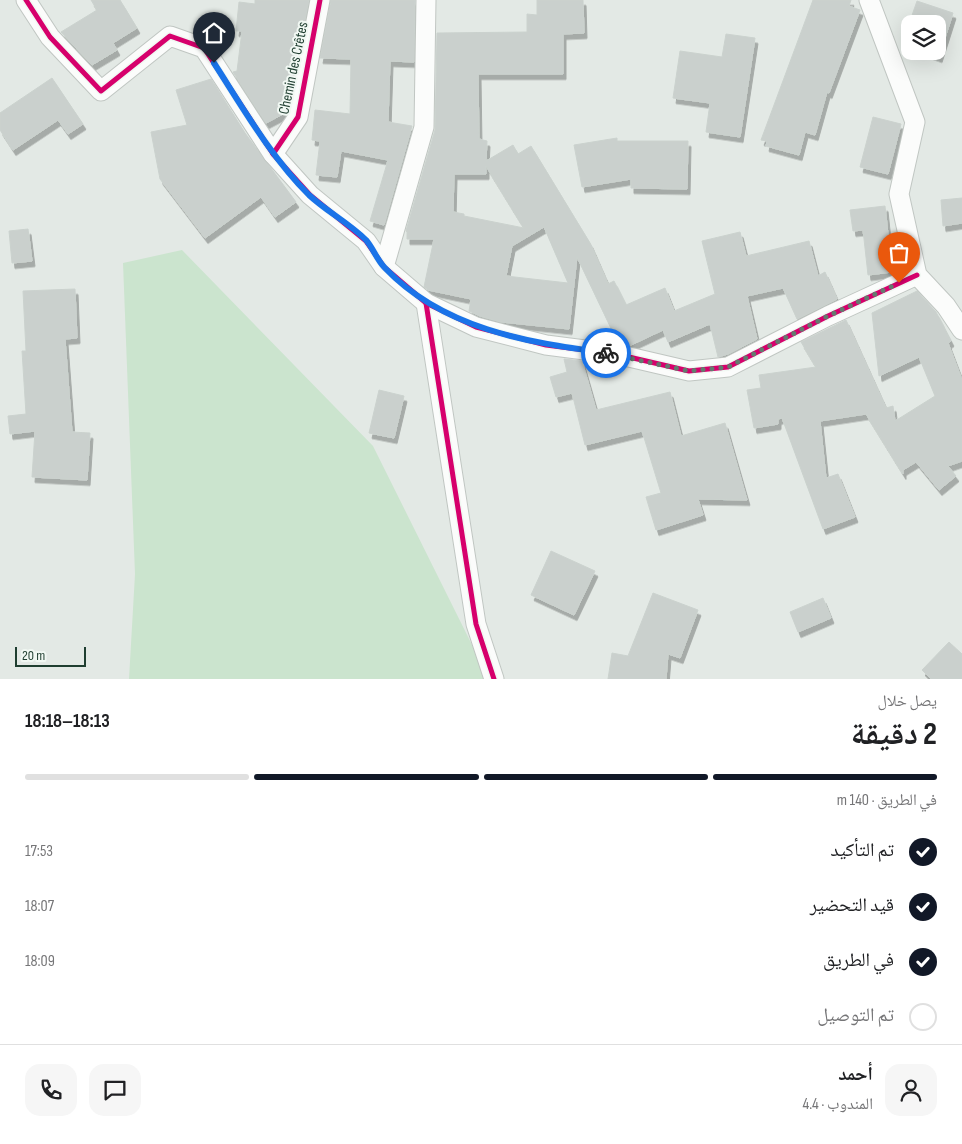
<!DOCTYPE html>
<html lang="ar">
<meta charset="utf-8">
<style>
body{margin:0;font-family:"Sofia Sans Condensed","Noto Naskh Arabic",sans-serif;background:#f6f6f6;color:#202124;direction:rtl;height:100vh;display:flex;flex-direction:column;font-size:19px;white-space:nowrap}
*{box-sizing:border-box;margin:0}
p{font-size:16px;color:#757577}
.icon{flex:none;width:28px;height:28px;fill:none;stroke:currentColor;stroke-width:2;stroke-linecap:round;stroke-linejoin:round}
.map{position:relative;height:679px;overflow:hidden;direction:ltr}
.side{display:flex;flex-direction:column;background:#fff;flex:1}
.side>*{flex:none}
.tools{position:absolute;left:901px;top:15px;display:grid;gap:10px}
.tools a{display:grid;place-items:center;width:45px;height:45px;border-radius:10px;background:#fff;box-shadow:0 5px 20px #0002;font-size:25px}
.scale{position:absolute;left:15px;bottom:12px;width:71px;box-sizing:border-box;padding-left:5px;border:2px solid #1f3e30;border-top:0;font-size:14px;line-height:18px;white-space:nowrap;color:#1f3e30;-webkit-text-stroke:4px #f1f8f3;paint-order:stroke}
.pin{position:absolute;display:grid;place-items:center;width:42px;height:42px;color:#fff;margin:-51px -21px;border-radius:50% 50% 50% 0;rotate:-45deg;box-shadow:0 0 5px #0007}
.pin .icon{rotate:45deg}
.courier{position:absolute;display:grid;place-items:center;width:50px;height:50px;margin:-25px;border:4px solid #1a73e8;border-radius:50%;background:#fff;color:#222;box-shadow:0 1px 6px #0007}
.summary em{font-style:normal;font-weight:700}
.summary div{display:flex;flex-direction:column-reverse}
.summary{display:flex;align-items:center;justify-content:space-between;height:85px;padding:0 25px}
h1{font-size:32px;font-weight:700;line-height:38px}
.bar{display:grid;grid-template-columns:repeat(4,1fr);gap:8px 5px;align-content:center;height:60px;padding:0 25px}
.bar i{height:6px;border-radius:4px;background:#e0e0e0}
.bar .active{background:#111827}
.bar p{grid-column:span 4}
.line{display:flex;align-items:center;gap:12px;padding:0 25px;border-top:1px solid #e0e0e0}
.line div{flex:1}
.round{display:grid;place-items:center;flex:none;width:52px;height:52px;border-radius:15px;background:#f6f6f6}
ol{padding:0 25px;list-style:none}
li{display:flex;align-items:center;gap:15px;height:55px}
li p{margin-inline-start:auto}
li .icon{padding:5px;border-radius:50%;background:#111827;color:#fff;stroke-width:4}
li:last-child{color:#757577}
li i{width:28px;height:28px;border:2px solid #e0e0e0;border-radius:50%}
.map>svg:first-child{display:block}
.grass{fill:#cbe4ce}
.building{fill:#cad0cd;stroke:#cbd2ce;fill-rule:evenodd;filter:url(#shadow)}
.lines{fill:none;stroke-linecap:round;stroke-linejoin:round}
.minor-casing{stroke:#c0c6c2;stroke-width:21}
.minor{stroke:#fbfcfb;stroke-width:19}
.cycleway-casing{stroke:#f1f8f3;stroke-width:8}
.cycleway{stroke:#d6006c;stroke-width:5}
.done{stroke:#647a6f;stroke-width:5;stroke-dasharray:0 9}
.route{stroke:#1a73e8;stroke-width:6}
.labels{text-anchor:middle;stroke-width:4;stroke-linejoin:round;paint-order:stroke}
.street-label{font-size:15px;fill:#1f3e30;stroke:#f1f8f3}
</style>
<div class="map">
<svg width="962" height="679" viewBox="0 0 962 679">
<defs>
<filter id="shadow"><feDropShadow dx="3" dy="5.5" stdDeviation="0" flood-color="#0004"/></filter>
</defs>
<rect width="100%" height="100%" fill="#e3e9e5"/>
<!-- grass -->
<polygon class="grass" points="182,250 373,446 489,679 129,679 135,574 123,263"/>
<!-- building -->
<g class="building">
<polygon points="91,0 120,0 137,28 113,43 117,50 92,65 61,32 97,10"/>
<polygon points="255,0 309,0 298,57 295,57 287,112 266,123 233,72 237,71 242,31 236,31 239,2 255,4"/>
<polygon points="331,0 415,0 414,62 390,61 388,122 412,126 384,225 370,221 388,160 341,151 337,177 316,175 320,141 312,140 315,110 350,114 351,59 320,58"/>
<path d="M537,0H583L584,33L563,34V74H478L479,139L487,141L486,161L513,145L518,154L531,146L590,243L608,284L614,281L626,305L665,288L674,311L715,294L702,241L740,232L746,256L809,241L818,276L825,272L837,299L797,319L783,288L747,296L757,339L728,354L718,357L710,324L668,342L663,330L629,346L618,343L577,257L569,329L501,322L480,316L469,311L471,299L428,290L424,287L434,239H407V232L406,231L435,130L437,33L527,32V14L537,15ZM486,166L524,228L464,216V214L453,212L454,174H486ZM544,227L568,283L506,276L512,246Z"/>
<polygon points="813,0 851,0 849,6 860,10 829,93 827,92 815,135 805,132 799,155 766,146 767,141 761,140"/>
<polygon points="917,1 953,13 939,57 923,51 938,51 938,24 910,24 910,47 902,44"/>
<polygon points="726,34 755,38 740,137 706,132 710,103 673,98 680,51 722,57"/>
<polygon points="52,78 83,124 68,134 58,120 13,150 0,130 0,113"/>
<polygon points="211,79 245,133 296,202 275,217 261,197 205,238 160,179 151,132 187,125 176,90"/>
<polygon points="873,117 901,124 888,174 860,167"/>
<polygon points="617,138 617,141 688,141 687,189 631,188 631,179 582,187 574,145"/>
<polygon points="962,198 962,223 943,226 941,200"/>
<polygon points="885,206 892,272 868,275 863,230 853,231 850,210"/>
<polygon points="28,229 32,261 12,263 9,231"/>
<polygon points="75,289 77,338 65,339 72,432 90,433 87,480 32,477 35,431 10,434 8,416 26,414 22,351 26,351 23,291"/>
<polygon points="917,291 936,312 951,341 948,343 962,380 962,461 948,466 956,476 939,490 916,462 903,470 903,474 866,414 820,421 826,478 838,474 855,517 823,529 782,418 778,419 778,424 754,428 747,390 761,388 759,375 816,367 801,342 846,320 886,408 893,406 895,421 935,396 919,357 879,376 872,313"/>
<polygon points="564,359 582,361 596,410 670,392 681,436 725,423 747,500 698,499 703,515 656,530 646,497 661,493 642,431 585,445 572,393 556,397 550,377 567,372"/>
<polygon points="379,390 404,396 394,438 369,433"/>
<polygon points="551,551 595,571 574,615 531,595"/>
<polygon points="653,593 698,610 680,658 668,654 666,679 608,679 612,653 628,656"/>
<polygon points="823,598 831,618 798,632 790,612"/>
<polygon points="949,642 962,654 962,679 931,679 922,670"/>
</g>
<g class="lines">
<defs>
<g id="minor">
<polyline points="26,0 50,37 101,91 170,36 204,48 273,154 298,117 320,0"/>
<polyline points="869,0 915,122 899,194 917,275 946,306 962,330"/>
<polyline points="273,154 310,195 366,241 384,267 426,303 476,327 546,345 616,354 689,371 728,367 828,316 917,275"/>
<polyline points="384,267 424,127 426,0"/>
<polyline points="426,303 476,624 494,679"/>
</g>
</defs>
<!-- minor casing -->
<use href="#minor" class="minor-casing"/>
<!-- minor -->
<use href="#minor" class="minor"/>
<defs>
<g id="cycleway">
<polyline points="26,0 50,37 101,91 170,36 204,48 273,154 298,117 320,0"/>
<polyline points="273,154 310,195 366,241 384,267 426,303 476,327 546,345 616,354 689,371 728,367 828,316 917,275"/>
<polyline points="426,303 476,624 494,679"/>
</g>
</defs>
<!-- cycleway casing -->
<use href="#cycleway" class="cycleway-casing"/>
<!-- cycleway -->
<use href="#cycleway" class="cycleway"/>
</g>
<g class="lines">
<!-- done -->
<polyline class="done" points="606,353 689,371 728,367 828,316 899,283"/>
<!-- route -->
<path class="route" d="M214,63C243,108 271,157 309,195C326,211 349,223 366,240C373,248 377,260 385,268C443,329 526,342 606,353"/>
</g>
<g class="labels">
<!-- street labels -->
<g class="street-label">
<text transform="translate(293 68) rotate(-78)" y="5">Chemin des Crêtes</text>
</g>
</g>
</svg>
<div class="tools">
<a><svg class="icon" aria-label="layers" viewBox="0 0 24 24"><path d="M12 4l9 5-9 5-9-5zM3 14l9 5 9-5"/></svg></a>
</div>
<div class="scale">20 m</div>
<div class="pin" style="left:899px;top:283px;background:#ea580c"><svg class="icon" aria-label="bag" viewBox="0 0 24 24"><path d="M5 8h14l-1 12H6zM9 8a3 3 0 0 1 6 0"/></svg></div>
<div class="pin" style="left:214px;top:63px;background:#1f2937"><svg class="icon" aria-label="home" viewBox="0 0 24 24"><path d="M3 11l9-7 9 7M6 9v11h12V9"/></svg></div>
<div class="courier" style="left:606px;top:353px"><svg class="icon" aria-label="bike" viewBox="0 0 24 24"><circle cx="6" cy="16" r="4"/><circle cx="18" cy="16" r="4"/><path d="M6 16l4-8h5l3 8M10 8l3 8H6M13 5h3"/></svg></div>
</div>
<section class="side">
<div class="summary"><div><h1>2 دقيقة</h1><p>يصل خلال</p></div><em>18:13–18:18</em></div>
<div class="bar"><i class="active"></i><i class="active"></i><i class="active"></i><i></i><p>في الطريق · 140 m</p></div>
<ol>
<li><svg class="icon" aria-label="check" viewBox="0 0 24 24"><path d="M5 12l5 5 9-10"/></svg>تم التأكيد<p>17:53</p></li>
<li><svg class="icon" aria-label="check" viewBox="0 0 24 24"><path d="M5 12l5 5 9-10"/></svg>قيد التحضير<p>18:07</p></li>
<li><svg class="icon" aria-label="check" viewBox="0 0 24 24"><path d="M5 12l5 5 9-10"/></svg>في الطريق<p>18:09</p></li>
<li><i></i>تم التوصيل</li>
</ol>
<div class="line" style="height:90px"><a class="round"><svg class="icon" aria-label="person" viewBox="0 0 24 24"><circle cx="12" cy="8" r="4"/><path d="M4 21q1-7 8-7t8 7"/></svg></a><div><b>أحمد</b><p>المندوب · 4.4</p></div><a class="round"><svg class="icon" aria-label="chat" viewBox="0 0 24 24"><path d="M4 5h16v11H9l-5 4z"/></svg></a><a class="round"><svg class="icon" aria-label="phone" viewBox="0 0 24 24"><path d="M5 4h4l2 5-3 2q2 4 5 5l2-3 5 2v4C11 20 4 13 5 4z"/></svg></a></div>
</section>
